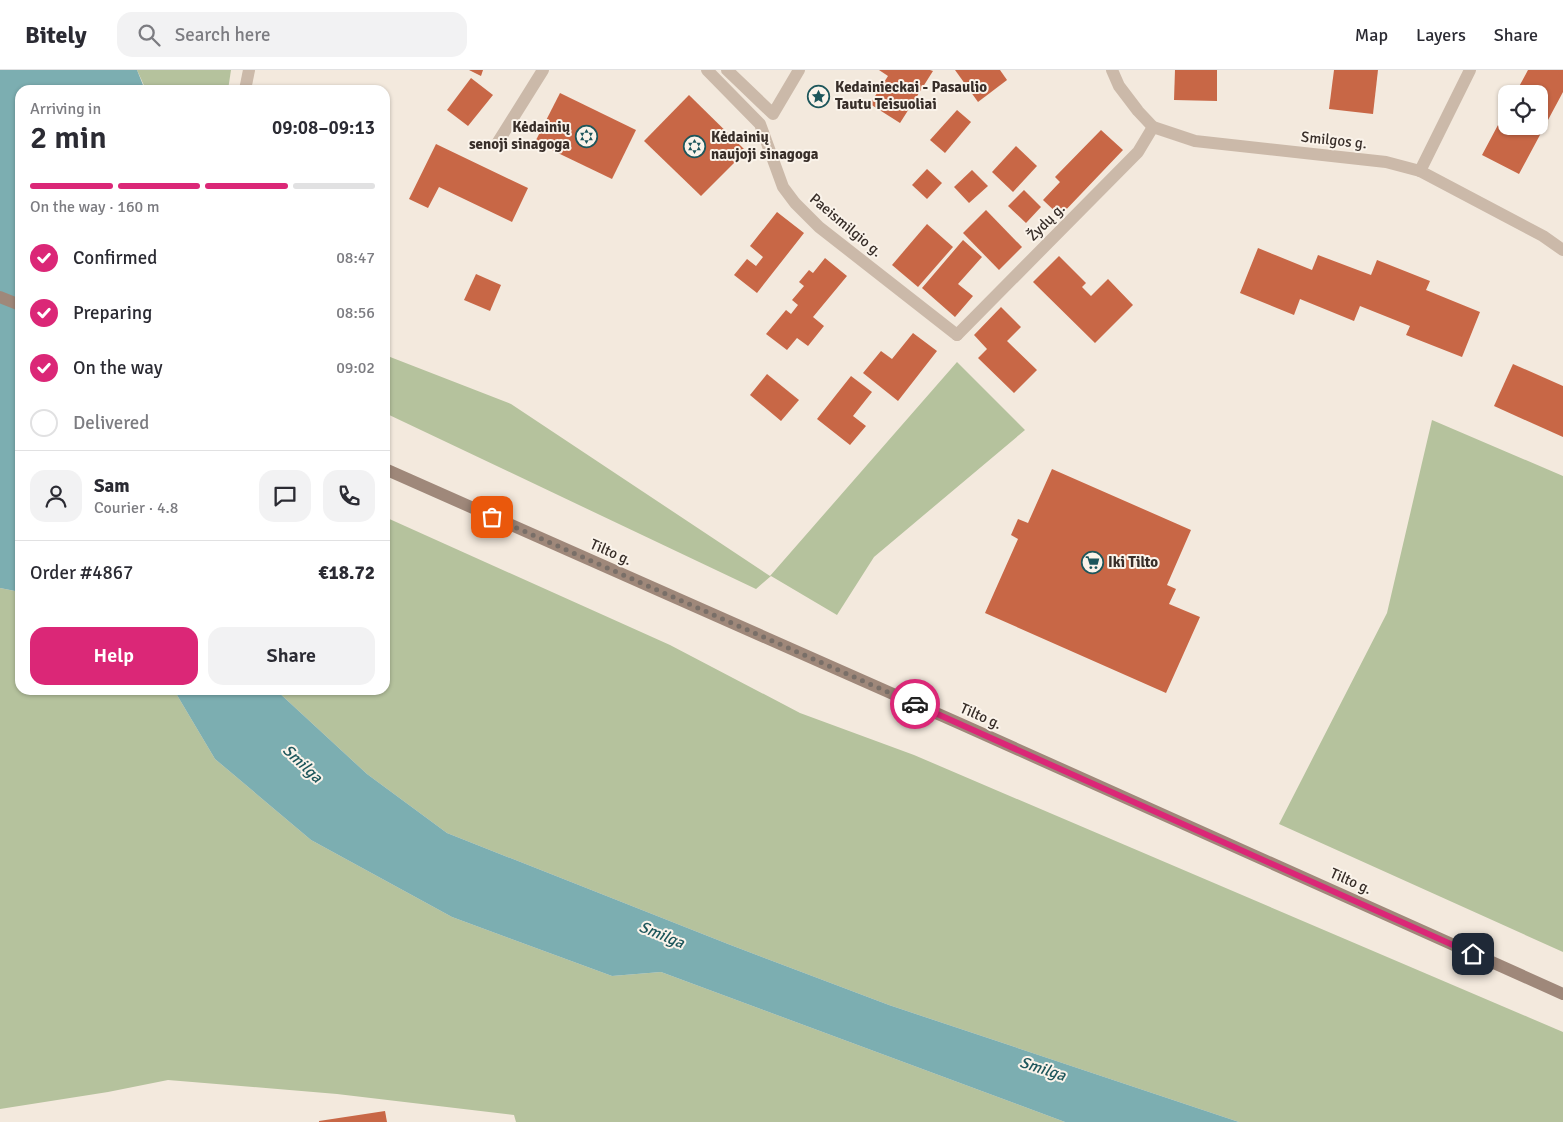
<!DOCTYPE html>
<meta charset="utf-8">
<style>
body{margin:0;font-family:Signika,sans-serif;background:#f2f2f3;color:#2b2b33;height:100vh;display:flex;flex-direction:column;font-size:19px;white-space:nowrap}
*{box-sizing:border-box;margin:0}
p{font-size:16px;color:#7c7c81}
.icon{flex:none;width:28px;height:28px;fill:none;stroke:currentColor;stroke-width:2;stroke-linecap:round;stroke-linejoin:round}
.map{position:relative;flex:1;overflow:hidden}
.drawer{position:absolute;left:15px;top:15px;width:375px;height:610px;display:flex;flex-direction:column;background:#fff;border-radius:15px;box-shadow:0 1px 4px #0004}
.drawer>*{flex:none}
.buttons{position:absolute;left:1498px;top:15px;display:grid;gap:10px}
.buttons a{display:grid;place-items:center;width:50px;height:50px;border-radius:10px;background:#fff;box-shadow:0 1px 4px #0004;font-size:25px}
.pin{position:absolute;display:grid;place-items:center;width:42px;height:42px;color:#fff;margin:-21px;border-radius:10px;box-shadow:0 2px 8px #0006}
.courier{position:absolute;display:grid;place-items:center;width:50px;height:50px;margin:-25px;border:4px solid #db2777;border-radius:50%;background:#fff;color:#222;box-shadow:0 1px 6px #0007}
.overview em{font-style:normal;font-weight:600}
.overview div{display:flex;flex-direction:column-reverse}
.overview{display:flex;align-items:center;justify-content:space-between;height:85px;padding:0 15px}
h1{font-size:32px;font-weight:600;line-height:38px}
.bar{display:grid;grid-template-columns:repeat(4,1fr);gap:8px 5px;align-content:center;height:60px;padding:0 15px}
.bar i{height:6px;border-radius:4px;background:#e1e1e2}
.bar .on{background:#db2777}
.bar p{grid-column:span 4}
.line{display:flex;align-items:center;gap:12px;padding:0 15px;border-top:1px solid #e1e1e2}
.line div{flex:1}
.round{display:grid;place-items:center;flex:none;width:52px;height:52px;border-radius:15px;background:#f2f2f3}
ol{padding:0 15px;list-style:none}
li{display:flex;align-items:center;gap:15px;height:55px}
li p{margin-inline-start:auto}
li .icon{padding:5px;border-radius:50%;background:#db2777;color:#fff;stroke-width:4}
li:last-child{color:#7c7c81}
li i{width:28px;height:28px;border:2px solid #e1e1e2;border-radius:50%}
.primary-button{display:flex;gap:10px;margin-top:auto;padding:10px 15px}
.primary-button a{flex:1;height:58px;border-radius:15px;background:#db2777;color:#fff;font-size:20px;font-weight:600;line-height:58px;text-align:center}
.primary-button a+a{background:#f2f2f3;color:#2b2b33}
header{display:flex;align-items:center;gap:30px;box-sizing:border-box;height:70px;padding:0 25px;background:#fff;border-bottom:1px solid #e1e1e2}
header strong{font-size:24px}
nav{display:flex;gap:28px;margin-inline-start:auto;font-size:18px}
.search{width:350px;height:45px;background:#f2f2f3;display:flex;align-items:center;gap:12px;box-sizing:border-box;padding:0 18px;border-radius:15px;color:#7c7c81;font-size:19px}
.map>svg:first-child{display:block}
.green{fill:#b5c29d}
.water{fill:#7caeb1}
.building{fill:#c86746}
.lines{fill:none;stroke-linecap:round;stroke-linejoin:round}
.pedestrian{stroke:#cbb9a9;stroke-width:12}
.minor{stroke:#cbb9a9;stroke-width:12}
.secondary{stroke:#9f887a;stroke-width:12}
.done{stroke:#796f68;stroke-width:5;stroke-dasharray:0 9}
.route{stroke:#db2777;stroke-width:6}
.labels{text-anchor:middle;stroke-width:4;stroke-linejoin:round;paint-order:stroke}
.poi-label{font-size:15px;font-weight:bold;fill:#382e29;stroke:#faf3ea;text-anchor:start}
.street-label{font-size:15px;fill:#382e29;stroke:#faf3ea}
.water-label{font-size:16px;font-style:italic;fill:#1d565b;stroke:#faf3ea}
</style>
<header>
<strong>Bitely</strong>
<div class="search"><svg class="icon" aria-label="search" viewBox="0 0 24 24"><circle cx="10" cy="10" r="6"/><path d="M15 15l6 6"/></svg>Search here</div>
<nav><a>Map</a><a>Layers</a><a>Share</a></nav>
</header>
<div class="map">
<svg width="1563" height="1052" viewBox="0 0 1563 1052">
<rect width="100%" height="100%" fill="#f3e9dd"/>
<!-- green -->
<g class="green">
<polygon points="137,0 231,0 228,20 146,20"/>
<polygon points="385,285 511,334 770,506 957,292 1025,360 874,487 837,545 771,506 756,519 385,343"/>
<polygon points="1432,350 1563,406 1563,882 1279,754 1387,543"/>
<polygon points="385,447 670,575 800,643 914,685 1563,962 1563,1052 1239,1052 889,935 728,874 447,763 367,704 276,620 385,620"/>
<polygon points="0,518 20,522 20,620 174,620 215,689 311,770 452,847 612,906 661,902 1065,1052 516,1052 514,1045 337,1024 168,1010 108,1022 0,1039"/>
</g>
<!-- water -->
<g class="water">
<polygon points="0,0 137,0 145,20 20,20 20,522 0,518"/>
<polygon points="174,620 276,620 367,704 447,763 728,874 889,935 1239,1052 1065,1052 661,902 612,906 452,847 311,770 215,689"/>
</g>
<!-- building -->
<g class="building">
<polygon points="469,0 483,0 481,6"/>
<polygon points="879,0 930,0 933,1 900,53 870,34 888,6"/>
<polygon points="955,0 1000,0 1007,10 978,32"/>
<polygon points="1175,0 1217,0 1217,31 1174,30"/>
<polygon points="1334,0 1378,0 1373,44 1329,39"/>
<polygon points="1528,0 1563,0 1563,22 1519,104 1482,85 1506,40 1506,56 1539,56 1539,24 1515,24"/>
<polygon points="471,8 493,25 468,56 447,40"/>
<polygon points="560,23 636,60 612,109 535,72"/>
<polygon points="689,25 746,81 701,126 644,71"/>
<polygon points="957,40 971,52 945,83 930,70"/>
<polygon points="1101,60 1123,80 1060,146 1043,130 1060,112 1055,107"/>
<polygon points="436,74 528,118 512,152 439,117 428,138 409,129"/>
<polygon points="1016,76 1037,96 1013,122 992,102"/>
<polygon points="927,99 942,113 927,129 912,115"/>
<polygon points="972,100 988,116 969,133 954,117"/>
<polygon points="1024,120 1041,137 1026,153 1008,136"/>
<polygon points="986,140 1022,177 999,200 963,163"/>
<polygon points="777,142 804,163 757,223 734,205 747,189 756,196 763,187 750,176"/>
<polygon points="927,154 953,177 918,217 892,195"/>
<polygon points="963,170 982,187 958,214 973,226 955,247 922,218"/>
<polygon points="1258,178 1312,200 1318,185 1371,205 1377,190 1430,211 1426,220 1480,242 1462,287 1406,265 1410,256 1360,236 1354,251 1300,229 1294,245 1240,223"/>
<polygon points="1059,186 1086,213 1082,217 1091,226 1108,209 1133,235 1095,273 1033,212"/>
<polygon points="825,188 847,206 813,247 824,256 808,276 797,268 787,280 766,264 786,240 791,244 798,235 792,230 804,216 799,212 809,200 813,203"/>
<polygon points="476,204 501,215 490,241 464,230"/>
<polygon points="1001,237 1021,257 1007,271 1037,300 1014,323 978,288 987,279 974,265"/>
<polygon points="913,263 937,281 898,331 863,303 881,281 892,289"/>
<polygon points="1513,294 1563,316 1563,367 1494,336"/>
<polygon points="767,304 799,330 781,351 750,325"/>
<polygon points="851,306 872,322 853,346 866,356 850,375 817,349"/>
<polygon points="1052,399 1191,460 1167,515 1176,519 1169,534 1200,547 1166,623 985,543 1018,469 1011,465 1018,449 1028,453"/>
<polygon points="385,1041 387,1052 319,1052 319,1051"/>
</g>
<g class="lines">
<!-- pedestrian -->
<g class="pedestrian">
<polyline points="727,0 773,44 799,0"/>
<polyline points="957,265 1138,82 1153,57"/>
</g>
<!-- minor -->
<g class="minor">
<polyline points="707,0 760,54 783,117 795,133 819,157 957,265"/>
<polyline points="1112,0 1119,16 1138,41 1153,57 1195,71 1386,92 1420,101 1543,166 1563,180"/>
<polyline points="245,20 249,0"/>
<polyline points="498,72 543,0"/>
<polyline points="1420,101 1470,0"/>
</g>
<!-- secondary -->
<g class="secondary">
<polyline points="0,227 20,235"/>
<polyline points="385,399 963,655 1563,924"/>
</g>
</g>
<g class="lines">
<!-- done -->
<polyline class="done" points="492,447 915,634"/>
<!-- route -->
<polyline class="route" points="915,634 1473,884"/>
</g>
<!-- icons -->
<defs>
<symbol id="sight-ring" viewBox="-11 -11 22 22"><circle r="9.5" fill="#faf3ea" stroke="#1d565b" stroke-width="1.5"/><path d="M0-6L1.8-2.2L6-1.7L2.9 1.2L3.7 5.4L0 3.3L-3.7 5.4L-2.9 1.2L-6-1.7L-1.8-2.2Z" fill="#1d565b"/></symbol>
<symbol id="synagogue-ring" viewBox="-11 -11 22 22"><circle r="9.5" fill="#faf3ea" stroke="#1d565b" stroke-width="1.5"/><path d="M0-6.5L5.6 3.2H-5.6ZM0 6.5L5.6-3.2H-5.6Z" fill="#1d565b"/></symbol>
<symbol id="supermarket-ring" viewBox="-11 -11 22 22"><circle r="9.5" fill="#faf3ea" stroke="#1d565b" stroke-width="1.5"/><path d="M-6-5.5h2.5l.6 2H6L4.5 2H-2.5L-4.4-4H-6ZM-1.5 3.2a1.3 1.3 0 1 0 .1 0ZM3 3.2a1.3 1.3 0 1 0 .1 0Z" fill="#1d565b"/></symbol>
</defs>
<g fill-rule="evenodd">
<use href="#sight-ring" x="806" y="14" width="25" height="25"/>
<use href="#synagogue-ring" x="574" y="54" width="25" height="25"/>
<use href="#synagogue-ring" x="682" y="64" width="25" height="25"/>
<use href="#supermarket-ring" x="1080" y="480" width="25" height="25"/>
</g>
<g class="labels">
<!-- poi labels -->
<g class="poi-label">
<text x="835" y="22">Kedainieckai - Pasaulio<tspan x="835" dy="17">Tautu Teisuoliai</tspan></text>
<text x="570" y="62" text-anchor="end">Kėdainių<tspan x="570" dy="17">senoji sinagoga</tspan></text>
<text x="711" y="72">Kėdainių<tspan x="711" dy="17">naujoji sinagoga</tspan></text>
<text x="1108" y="497">Iki Tilto</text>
</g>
<!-- street labels -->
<g class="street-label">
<text transform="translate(1334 70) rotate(6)" y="5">Smilgos g.</text>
<text transform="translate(1046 152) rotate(-45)" y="5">Žydų g.</text>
<text transform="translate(846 155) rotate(40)" y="5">Paeismilgio g.</text>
<text transform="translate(611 482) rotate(24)" y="5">Tilto g.</text>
<text transform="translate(981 646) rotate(24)" y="5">Tilto g.</text>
<text transform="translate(1351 811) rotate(24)" y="5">Tilto g.</text>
</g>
<!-- water labels -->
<g class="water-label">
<text transform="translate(303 693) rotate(43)" y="6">Smilga</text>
<text transform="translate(662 864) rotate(22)" y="6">Smilga</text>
<text transform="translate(1043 998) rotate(18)" y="6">Smilga</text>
</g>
</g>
</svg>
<div class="buttons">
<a><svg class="icon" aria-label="locate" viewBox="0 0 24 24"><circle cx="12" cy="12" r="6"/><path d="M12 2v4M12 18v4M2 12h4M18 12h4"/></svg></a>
</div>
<div class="pin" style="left:492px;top:447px;background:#ea580c"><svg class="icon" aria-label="bag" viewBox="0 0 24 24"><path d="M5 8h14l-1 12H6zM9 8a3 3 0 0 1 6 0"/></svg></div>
<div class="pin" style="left:1473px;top:884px;background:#1f2937"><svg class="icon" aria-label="home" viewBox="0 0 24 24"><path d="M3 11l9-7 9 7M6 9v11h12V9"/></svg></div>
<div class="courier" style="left:915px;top:634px"><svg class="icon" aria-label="car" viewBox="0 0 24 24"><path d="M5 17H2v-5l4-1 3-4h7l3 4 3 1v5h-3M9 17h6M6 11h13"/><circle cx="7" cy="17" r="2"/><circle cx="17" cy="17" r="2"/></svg></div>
<section class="drawer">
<div class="overview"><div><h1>2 min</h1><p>Arriving in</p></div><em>09:08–09:13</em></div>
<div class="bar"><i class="on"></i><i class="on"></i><i class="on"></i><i></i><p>On the way · 160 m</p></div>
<ol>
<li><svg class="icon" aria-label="check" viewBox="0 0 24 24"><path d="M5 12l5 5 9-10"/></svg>Confirmed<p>08:47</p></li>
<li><svg class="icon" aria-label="check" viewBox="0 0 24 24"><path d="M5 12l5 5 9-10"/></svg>Preparing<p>08:56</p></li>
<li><svg class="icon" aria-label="check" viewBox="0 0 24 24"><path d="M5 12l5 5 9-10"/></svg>On the way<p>09:02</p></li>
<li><i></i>Delivered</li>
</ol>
<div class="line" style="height:90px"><a class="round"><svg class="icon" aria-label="person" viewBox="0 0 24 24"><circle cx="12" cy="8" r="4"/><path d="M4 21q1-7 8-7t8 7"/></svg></a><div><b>Sam</b><p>Courier · 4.8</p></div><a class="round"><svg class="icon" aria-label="chat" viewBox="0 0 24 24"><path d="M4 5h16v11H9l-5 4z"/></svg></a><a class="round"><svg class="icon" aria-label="phone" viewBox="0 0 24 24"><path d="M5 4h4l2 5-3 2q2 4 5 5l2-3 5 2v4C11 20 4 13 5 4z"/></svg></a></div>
<div class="line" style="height:65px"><div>Order #4867</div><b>€18.72</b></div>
<div class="primary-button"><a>Help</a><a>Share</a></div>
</section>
</div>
